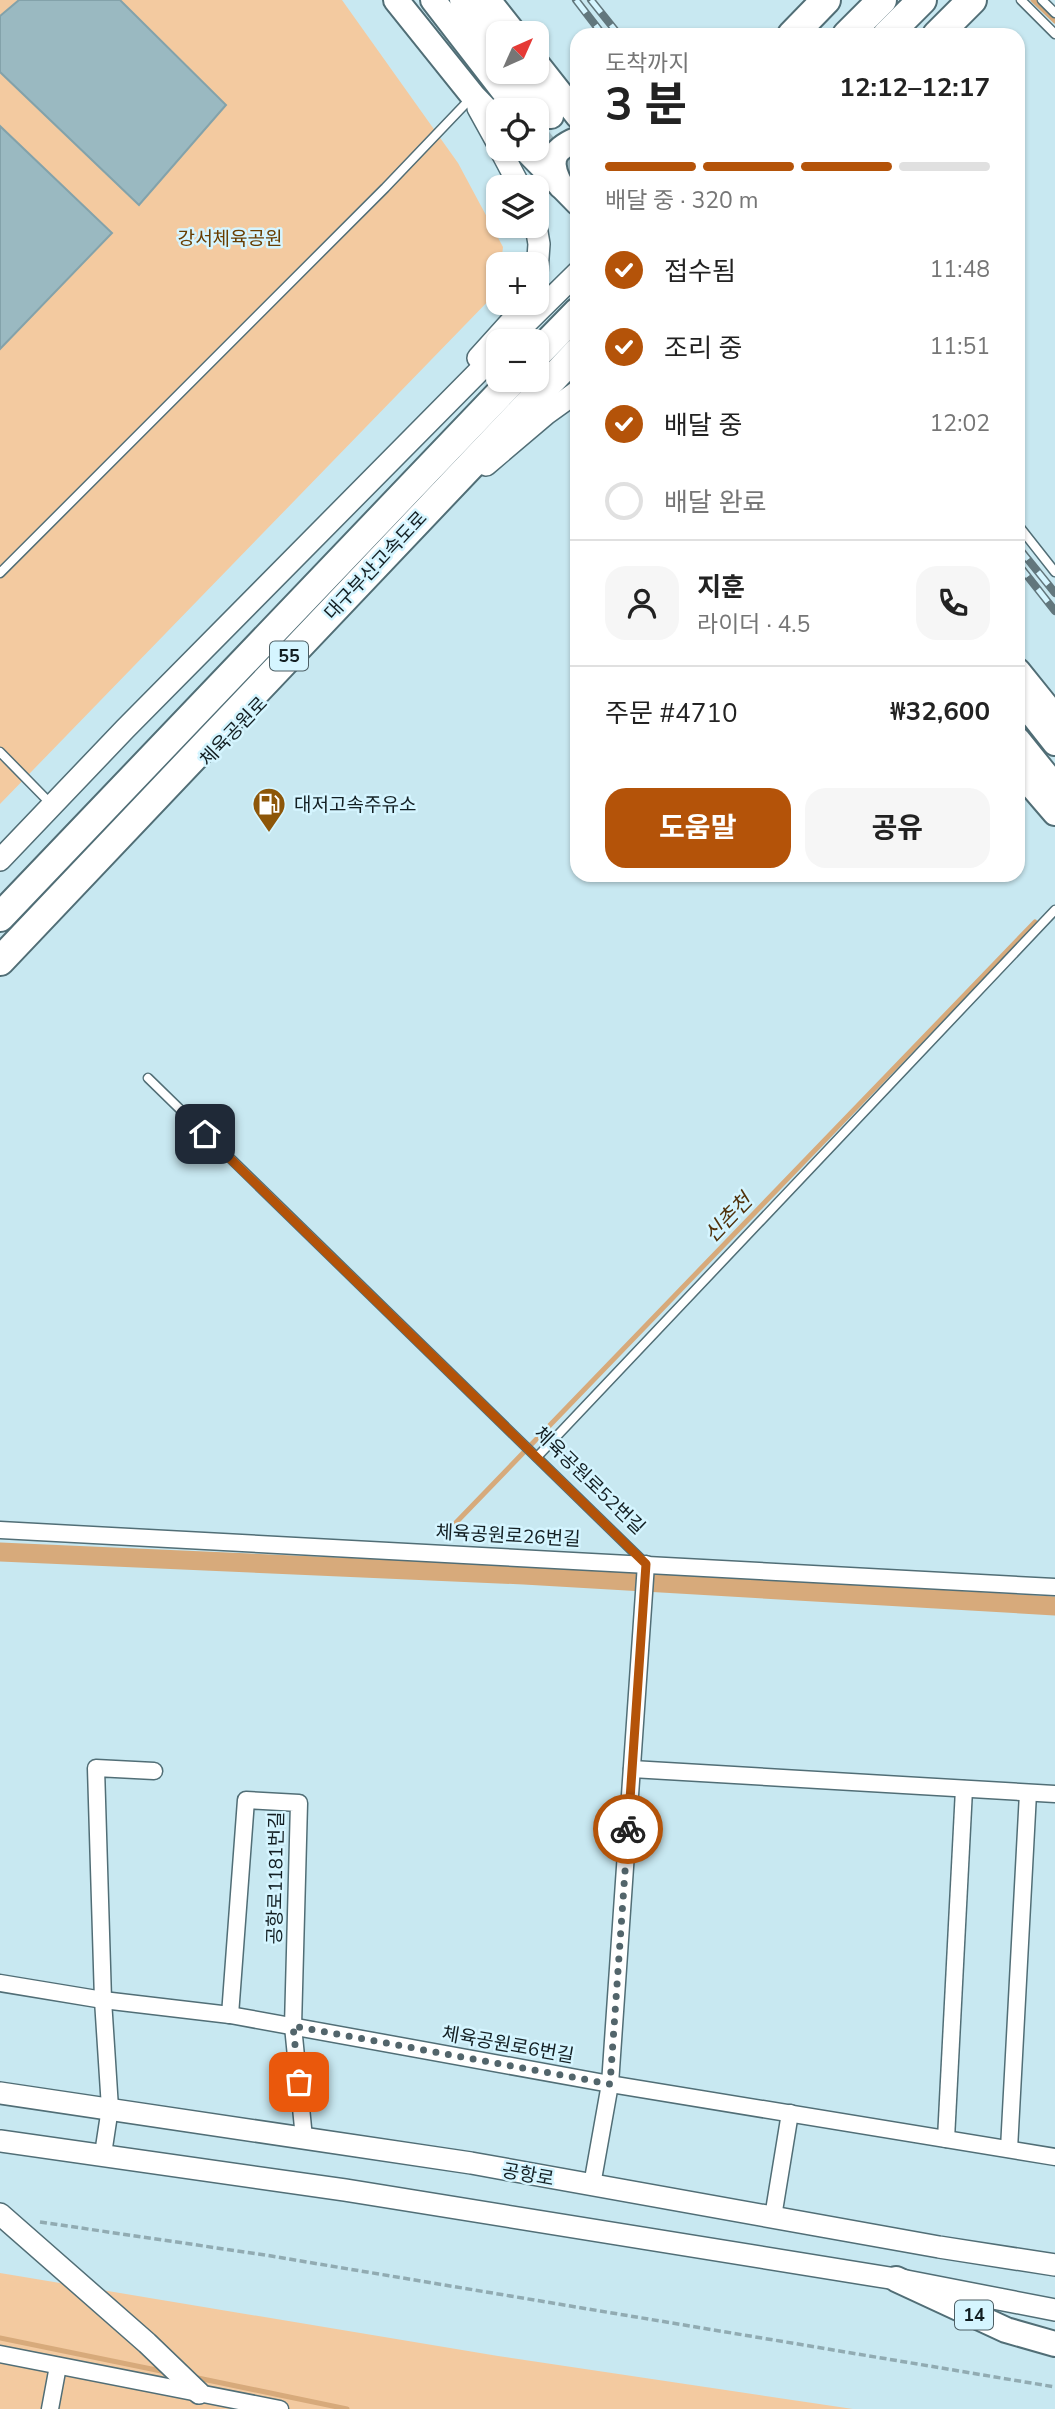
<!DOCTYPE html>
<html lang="ko">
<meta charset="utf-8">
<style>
body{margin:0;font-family:"Nunito Sans","Noto Sans KR",sans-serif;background:#f6f6f6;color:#222;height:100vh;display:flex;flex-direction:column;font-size:26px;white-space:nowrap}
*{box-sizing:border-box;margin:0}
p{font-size:23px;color:#767676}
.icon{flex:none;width:38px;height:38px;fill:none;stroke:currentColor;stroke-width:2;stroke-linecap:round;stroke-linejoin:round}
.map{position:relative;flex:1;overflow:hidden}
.details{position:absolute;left:570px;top:28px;width:455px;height:854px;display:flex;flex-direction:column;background:#fff;border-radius:21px;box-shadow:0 2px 5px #0004}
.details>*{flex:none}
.needle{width:46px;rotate:45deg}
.tools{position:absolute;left:486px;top:21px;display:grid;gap:14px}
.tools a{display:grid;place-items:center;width:63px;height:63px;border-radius:14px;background:#fff;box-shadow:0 2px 5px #0004;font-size:35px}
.pin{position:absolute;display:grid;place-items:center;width:60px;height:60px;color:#fff;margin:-30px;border-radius:14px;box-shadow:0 4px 10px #0006}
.courier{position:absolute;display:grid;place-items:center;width:70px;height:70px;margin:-35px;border:5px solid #b45309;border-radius:50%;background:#fff;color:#222;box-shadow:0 2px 9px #0007}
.headline em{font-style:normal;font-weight:700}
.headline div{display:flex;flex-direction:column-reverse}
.headline{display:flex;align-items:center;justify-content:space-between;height:119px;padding:0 35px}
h1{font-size:46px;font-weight:700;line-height:52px}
.bar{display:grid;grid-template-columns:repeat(4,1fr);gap:10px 7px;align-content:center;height:84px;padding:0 35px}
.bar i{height:9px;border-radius:5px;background:#e0e0e0}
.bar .active{background:#b45309}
.bar p{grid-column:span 4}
.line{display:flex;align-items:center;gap:18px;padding:0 35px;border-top:2px solid #e0e0e0}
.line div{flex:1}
.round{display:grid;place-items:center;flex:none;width:74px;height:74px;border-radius:21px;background:#f6f6f6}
ol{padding:0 35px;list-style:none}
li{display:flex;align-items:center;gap:21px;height:77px}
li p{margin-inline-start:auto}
li .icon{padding:7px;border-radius:50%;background:#b45309;color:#fff;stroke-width:4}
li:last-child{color:#767676}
li i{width:38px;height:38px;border:4px solid #e0e0e0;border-radius:50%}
.button{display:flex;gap:14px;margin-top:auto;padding:14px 35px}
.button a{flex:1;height:80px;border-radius:21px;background:#b45309;color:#fff;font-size:28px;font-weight:700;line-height:80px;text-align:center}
.button a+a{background:#f6f6f6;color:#222}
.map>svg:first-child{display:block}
.green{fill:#f3caa0}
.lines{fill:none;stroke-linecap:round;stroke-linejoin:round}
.stream{stroke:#d7aa7b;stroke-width:5}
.canal{stroke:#d7aa7b;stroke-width:19}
.building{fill:#9ab9c1;stroke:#83a2aa;stroke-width:2}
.primary-tunnel{stroke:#a4c0c8;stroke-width:24;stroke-dasharray:24 12;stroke-linecap:butt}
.lane-casing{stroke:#516e76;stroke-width:11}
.street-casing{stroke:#516e76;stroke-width:19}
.secondary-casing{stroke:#516e76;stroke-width:24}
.primary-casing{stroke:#516e76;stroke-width:28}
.highway-casing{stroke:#516e76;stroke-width:32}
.path{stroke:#91abb2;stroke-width:3.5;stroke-dasharray:7 3.5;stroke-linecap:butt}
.lane{stroke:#fff;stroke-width:8}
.street{stroke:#fff;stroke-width:16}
.secondary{stroke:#fff;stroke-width:21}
.primary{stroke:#fff;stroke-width:24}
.highway{stroke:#fff;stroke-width:28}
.rail-casing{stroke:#62777d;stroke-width:8}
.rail{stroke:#d5f5ff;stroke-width:5;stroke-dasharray:16;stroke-linecap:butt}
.done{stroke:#52656b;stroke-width:7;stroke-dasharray:0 12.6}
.route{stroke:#b45309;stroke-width:9}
.labels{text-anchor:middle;stroke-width:5;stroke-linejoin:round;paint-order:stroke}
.shield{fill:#d5f5ff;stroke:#4d5f65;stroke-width:2}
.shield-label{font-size:18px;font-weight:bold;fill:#131f23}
.park-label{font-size:19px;fill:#683d00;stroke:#d5f5ff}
.street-label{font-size:19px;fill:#131f23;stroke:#d5f5ff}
.poi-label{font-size:19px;fill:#131f23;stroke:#d5f5ff;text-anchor:start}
.water-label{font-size:21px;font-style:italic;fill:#51320c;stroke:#d5f5ff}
</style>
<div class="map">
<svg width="1055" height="2409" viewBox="0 0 1055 2409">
<rect width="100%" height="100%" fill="#c8e8f1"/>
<!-- green -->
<g class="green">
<polygon points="0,0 342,0 458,163 503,247 501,264 499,264 497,292 0,804"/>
<polygon points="0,2273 498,2356 853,2409 0,2409"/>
</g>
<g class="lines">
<!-- stream -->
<g class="stream">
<polyline points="1033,0 1055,21"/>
<polyline points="444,1535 1035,922"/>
<polyline points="411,1570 420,1560"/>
<polyline points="0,2338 166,2372"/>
<polyline points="193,2377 347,2409"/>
</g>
<!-- canal -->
<polyline class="canal" points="0,1552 524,1575 1055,1606"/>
</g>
<!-- building -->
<g class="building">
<polygon points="19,0 120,0 226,105 139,205 0,72 0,16"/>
<polygon points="0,126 112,233 0,349"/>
</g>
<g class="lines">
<!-- primary-tunnel -->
<polyline class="primary-tunnel" points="537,136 578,186"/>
<defs>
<g id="lane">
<polyline points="1021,0 1055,34"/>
<polyline points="1042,0 1055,13"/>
<polyline points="1018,525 1055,572"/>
<polyline points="0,573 385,188 471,98"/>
<polyline points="0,752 50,803"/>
<polyline points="148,1078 646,1564"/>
<polyline points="537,1457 1055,910"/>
</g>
<g id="street">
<polyline points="0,1530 1055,1587"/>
<polyline points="632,1769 1055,1794"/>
<polyline points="0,1983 103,2000 230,2015 610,2084 1055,2157"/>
<polyline points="230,2015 246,1800 299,1803 293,2026 304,2138"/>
<polyline points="946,2139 964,1789"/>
<polyline points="1009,2149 1028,1793"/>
<polyline points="103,2154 110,2108 103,2000 96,1768 154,1771"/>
<polyline points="592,2185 610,2084 646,1564"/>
<polyline points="773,2217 790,2113"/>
<polyline points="0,2354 280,2409"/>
<polyline points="50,2409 58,2366"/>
</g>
<g id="secondary">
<polyline points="478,108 499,146"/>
<polyline points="500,149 520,187"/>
<polyline points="536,226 539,244 537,272"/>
<polyline points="512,337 578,272"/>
<polyline points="478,358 515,317 523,303"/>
<polyline points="486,465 546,414 578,391"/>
<polyline points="0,860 125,729 499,351"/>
<polyline points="0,2093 471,2163 939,2247 1055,2265"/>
<polyline points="0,2141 345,2190 896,2279 1055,2310"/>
<polyline points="0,2214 147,2343 199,2393"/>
</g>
<g id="primary">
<polyline points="396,0 473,96 499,123"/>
<polyline points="433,0 518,110"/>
<polyline points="462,0 499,48"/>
<polyline points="488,0 514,33"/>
<polyline points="537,64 578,116"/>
<polyline points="517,72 551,116"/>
<polyline points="525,149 578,203"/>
<path d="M561,186C548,161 551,150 578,139"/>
<polyline points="1018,671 1055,717"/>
<polyline points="1025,705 1055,743"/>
<polyline points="1018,740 1055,786"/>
<polyline points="1018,770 1055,813"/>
<polyline points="896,2279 1006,2330 1055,2344"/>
</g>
<g id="highway">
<polyline points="792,35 826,0"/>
<polyline points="847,35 882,0"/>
<polyline points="887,35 922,0"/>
<polyline points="937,35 972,0"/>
<polyline points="537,354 578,312"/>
<polyline points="0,917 513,380"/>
<polyline points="0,961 578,352"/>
</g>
</defs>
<!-- lane casing -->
<use href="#lane" class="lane-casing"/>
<!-- street casing -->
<use href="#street" class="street-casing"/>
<!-- secondary casing -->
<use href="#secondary" class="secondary-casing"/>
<!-- primary casing -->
<use href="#primary" class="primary-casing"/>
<!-- highway casing -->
<use href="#highway" class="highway-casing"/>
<!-- path -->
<polyline class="path" points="40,2222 265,2255 1055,2387"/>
<!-- lane -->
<use href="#lane" class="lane"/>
<!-- street -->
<use href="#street" class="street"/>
<!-- secondary -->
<use href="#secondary" class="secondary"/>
<!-- primary -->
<use href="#primary" class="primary"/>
<!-- highway -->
<use href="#highway" class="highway"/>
<defs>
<g id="rail">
<polyline points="576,0 603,35"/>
<polyline points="591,0 619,35"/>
<polyline points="1018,547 1055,593"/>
<polyline points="1018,564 1055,611"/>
</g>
</defs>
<!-- rail casing -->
<use href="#rail" class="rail-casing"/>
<!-- rail -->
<use href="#rail" class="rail"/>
</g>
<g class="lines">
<!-- done -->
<polyline class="done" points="299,2082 293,2026 610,2084 628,1829"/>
<!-- route -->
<polyline class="route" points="205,1134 646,1564 628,1829"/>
</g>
<!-- icons -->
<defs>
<symbol id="fuel-pin" viewBox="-11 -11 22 30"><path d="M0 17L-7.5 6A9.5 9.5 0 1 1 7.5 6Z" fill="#8d5609" stroke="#d5f5ff"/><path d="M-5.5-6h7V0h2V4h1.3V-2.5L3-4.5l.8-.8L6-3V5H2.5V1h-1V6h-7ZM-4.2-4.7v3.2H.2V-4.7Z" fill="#fff"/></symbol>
</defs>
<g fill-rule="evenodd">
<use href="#fuel-pin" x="250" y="785" width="38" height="52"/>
</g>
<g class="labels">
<!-- shield labels -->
<g class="shield">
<rect x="270" y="641.5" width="38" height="29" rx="5"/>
<rect x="955" y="2300.5" width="38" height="29" rx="5"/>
</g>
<g class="shield-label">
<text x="289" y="662">55</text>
<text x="974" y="2321">14</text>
</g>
<!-- park labels -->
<g class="park-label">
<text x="230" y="245">강서체육공원</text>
</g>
<!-- street labels -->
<g class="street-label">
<text transform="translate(375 565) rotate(-47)" y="7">대구부산고속도로</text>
<text transform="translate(233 731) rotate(-46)" y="7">체육공원로</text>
<text transform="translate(590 1480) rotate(44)" y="7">체육공원로52번길</text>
<text transform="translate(508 1535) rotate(3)" y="7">체육공원로26번길</text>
<text transform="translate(275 1878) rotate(-89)" y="7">공항로1181번길</text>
<text transform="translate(508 2044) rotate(10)" y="7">체육공원로6번길</text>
<text transform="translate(528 2174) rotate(10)" y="7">공항로</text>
</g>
<!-- poi labels -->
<g class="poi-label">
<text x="294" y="811">대저고속주유소</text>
</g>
<!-- water labels -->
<g class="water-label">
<text transform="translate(728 1218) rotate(-46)" y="7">신촌천</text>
</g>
</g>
</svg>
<div class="tools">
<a><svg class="needle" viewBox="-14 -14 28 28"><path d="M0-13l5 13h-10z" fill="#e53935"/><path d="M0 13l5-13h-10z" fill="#767676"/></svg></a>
<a><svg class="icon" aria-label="locate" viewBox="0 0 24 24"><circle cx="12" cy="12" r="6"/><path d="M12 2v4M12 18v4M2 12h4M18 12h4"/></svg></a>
<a><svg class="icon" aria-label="layers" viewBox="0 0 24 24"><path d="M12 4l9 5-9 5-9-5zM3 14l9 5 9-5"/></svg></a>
<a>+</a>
<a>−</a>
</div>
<div class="pin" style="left:299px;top:2082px;background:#ea580c"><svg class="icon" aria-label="bag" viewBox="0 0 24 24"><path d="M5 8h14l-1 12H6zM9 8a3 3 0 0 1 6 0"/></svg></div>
<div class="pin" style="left:205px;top:1134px;background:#1f2937"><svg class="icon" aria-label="home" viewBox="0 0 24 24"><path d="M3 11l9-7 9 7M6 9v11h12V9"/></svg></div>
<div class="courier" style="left:628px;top:1829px"><svg class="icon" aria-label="bike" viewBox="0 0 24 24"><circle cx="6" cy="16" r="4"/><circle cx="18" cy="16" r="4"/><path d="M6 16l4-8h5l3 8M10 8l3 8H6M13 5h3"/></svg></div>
<section class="details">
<div class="headline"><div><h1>3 분</h1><p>도착까지</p></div><em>12:12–12:17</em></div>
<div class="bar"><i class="active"></i><i class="active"></i><i class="active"></i><i></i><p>배달 중 · 320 m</p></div>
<ol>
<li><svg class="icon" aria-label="check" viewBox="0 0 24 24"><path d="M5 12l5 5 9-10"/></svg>접수됨<p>11:48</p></li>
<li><svg class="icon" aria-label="check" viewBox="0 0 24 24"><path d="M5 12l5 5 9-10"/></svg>조리 중<p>11:51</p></li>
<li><svg class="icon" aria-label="check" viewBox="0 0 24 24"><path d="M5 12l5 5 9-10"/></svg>배달 중<p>12:02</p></li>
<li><i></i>배달 완료</li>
</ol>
<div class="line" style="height:126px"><a class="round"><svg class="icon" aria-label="person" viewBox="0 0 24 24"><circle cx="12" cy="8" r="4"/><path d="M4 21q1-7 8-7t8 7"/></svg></a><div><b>지훈</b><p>라이더 · 4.5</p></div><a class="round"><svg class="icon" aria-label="phone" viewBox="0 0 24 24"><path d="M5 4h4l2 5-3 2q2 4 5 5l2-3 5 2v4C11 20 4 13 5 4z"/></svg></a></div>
<div class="line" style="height:91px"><div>주문 #4710</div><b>₩32,600</b></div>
<div class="button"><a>도움말</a><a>공유</a></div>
</section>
</div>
